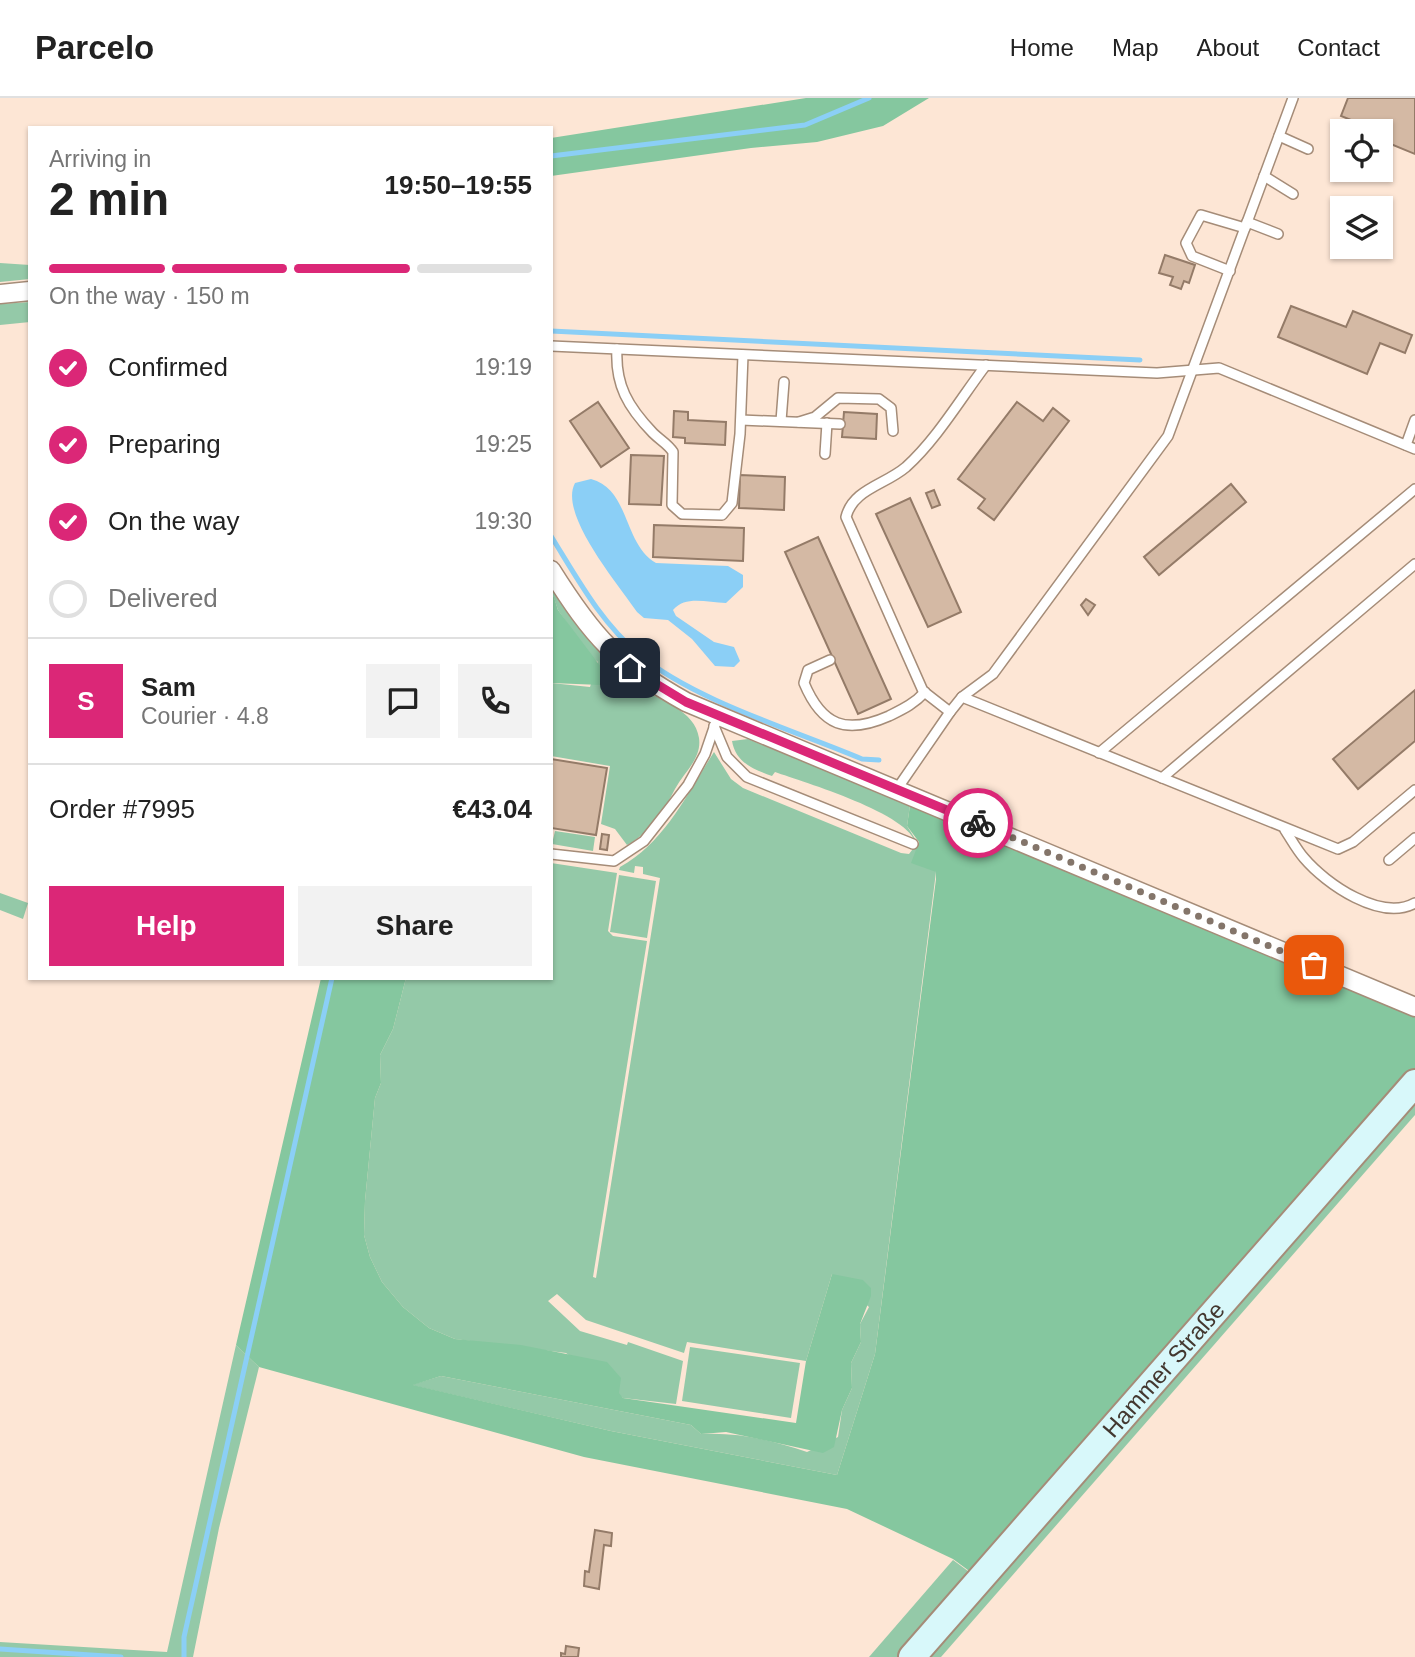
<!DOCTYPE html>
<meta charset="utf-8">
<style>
body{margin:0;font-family:Helvetica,sans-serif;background:#f2f2f2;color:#222;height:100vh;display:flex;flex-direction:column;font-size:26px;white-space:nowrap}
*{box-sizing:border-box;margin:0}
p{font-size:23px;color:#767676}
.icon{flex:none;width:38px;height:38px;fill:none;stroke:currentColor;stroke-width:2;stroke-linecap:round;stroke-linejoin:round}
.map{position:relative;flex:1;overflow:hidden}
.panel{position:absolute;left:28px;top:28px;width:525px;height:854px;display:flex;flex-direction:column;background:#fff;border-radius:0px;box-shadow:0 2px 5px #0004}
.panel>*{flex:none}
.tools{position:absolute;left:1330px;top:21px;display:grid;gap:14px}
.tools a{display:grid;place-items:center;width:63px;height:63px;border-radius:0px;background:#fff;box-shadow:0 2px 5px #0004;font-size:35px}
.pin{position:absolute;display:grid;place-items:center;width:60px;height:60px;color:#fff;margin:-30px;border-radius:14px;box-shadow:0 4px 10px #0006}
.courier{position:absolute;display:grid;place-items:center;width:70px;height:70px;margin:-35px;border:5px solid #db2777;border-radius:50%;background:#fff;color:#222;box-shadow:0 2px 9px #0007}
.overview em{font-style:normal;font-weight:800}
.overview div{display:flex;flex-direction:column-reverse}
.overview{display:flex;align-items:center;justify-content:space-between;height:119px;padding:0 21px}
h1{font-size:46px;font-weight:800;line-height:52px}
.bar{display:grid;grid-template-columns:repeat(4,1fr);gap:10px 7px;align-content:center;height:84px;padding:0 21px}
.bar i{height:9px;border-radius:5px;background:#e0e0e0}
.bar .current{background:#db2777}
.bar p{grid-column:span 4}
.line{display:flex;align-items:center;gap:18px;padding:0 21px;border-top:2px solid #e0e0e0}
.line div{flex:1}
.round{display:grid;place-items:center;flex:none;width:74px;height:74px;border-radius:0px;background:#f2f2f2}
ol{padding:0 21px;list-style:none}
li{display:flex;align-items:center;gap:21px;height:77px}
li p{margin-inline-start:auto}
li .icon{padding:7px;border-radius:50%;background:#db2777;color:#fff;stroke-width:4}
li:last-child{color:#767676}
li i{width:38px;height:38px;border:4px solid #e0e0e0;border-radius:50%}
.primary-button{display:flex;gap:14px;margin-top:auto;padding:14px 21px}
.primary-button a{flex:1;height:80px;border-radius:0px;background:#db2777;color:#fff;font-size:28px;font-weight:800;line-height:80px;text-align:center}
.primary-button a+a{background:#f2f2f2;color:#222}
header{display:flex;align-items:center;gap:42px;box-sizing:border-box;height:98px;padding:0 35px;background:#fff;border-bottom:2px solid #e0e0e0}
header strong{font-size:33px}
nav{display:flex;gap:38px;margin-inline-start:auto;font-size:24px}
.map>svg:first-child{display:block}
.green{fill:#94c9a8}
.forest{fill:#85c79f}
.water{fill:#8bcff6}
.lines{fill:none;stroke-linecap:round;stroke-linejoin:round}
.stream{stroke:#8bcff6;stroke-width:5}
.building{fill:#d4b9a4;stroke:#947b68;stroke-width:2}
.service-casing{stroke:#a58c78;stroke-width:12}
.minor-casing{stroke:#a58c78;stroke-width:21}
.secondary-casing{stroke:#a58c78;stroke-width:30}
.service{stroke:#fff;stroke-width:9}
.minor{stroke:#fff;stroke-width:18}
.secondary{stroke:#d8f8fa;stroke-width:26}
.done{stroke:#84756a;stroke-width:7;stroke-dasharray:0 12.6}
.route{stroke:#db2777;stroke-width:9}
.labels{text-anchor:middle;stroke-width:6;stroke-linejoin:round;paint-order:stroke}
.street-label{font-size:24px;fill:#433830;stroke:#fdf7f3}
</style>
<header>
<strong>Parcelo</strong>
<nav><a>Home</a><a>Map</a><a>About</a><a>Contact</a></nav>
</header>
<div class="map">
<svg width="1415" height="1559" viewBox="0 0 1415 1559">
<rect width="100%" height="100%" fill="#fde6d5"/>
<!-- green -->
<g class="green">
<polygon points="0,165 30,167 30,181 0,184"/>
<polygon points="30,204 30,224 0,227 0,206"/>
<path d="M551,491C576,529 602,563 640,589C660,603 695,612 699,640C702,661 684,674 675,691C665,711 648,737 627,747L615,731L601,726L610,668L551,658V585L590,589L598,564L590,558L558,512Z"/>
<path d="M748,641L910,707L907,728L936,774L875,1256L837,1377L611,1333L411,1287L441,1278L691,1327L701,1336C738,1334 772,1342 807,1354L838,1339L842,1312L852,1290L851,1265L861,1244L860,1226L869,1209L832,1176L806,1263L687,1244L684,1255L586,1222L557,1196L548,1203L580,1233L627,1247L628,1244L683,1263L676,1306L623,1300L566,1255L455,1241L429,1230L403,1209L382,1184L370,1159L364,1137L365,1103L375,1000L381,985L380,957L393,931L406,880H551V765L617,775L608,833L613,838L647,843L593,1179L596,1180L660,780L643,776V769L635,768L634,775L619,772L620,769C665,744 687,696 714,654L731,681L743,690L901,755L909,756L916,747C912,716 803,684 775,674L772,678C753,671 736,665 732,643Z"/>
<polygon points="555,733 595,739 593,753 552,746"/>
<polygon points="619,777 656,783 647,840 610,834"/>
<polygon points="0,795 28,805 23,821 0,812"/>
<polygon points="1415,999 1415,1017 941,1559 923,1559"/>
<polygon points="236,1247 259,1269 219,1430 193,1559 0,1559 0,1544 167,1554"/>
<polygon points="690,1249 800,1265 791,1320 682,1303"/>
<polygon points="953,1462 972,1476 899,1559 869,1559"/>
</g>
<!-- forest -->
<g class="forest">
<polygon points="806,0 929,0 883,28 817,44 751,50 551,78 551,40"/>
<polygon points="551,490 558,512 604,573 605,582 601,587 551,585"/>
<polygon points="910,707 1415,918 1415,971 972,1475 953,1461 847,1411 584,1359 259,1269 236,1247 321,880 406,880 393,931 380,957 381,985 375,1000 365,1103 364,1137 370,1159 382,1184 403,1209 429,1230 455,1241 521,1247 607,1264 621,1280 619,1295 623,1300 796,1325 806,1263 832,1176 863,1182 871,1190 871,1198 860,1226 861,1244 851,1265 852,1290 842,1312 834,1349 823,1355 726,1334 701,1336 691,1327 441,1278 413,1287 611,1333 837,1377 875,1256 936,781 936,774 911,765 919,744 907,728"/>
</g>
<!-- water -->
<path class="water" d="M591,381C630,391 623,446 656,465L728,468L743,477V489L726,505C707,505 686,497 673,512L676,518L714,544L734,549L740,563L734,569L715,568L692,541L668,522L644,520L637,514C619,487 558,416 575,385Z"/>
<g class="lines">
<!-- stream -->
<g class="stream">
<polyline points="551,58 805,27 869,0"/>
<polyline points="551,233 1140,262"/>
<path d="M551,438C577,480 601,525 640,557C693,602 796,633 862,661L879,662"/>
<polyline points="0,1551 121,1559"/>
<polyline points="184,1559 184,1539 332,880"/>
</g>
</g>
<!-- building -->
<g class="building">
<polygon points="1348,0 1415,0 1415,56 1381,42 1381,33 1364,33 1366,28 1341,18"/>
<polygon points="1165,157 1195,167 1189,185 1184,183 1181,191 1170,187 1173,179 1159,175"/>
<polygon points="1291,208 1346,229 1353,213 1412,237 1405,255 1380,245 1367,276 1278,239"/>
<polygon points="598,304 629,350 601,369 570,323"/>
<polygon points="1017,304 1043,323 1053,310 1069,323 994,422 978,410 985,401 958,381"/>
<polygon points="674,313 688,314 688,322 726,324 725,347 685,345 685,340 673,339"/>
<polygon points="844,314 877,316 876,341 842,339"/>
<polygon points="631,357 664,358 661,407 629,406"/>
<polygon points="740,377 785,379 784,412 739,410"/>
<polygon points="1231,386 1246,404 1159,477 1144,459"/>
<polygon points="934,392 940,407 932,410 926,395"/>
<polygon points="910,400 961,514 928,529 876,416"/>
<polygon points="654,427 744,430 743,463 653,459"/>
<polygon points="818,439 891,601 858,616 785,454"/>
<polygon points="1086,501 1095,507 1088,517 1081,507"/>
<polygon points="1415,592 1415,643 1358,691 1333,661"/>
<polygon points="551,661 607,670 596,737 551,730"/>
<polygon points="602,736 609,737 607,752 600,751"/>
<polygon points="595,1432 612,1435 611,1448 604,1447 599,1491 584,1488 585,1473 589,1474"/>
<polygon points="566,1548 579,1550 578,1559 561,1559 561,1555 565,1556"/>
</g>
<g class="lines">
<defs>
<g id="service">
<polyline points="1279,38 1308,51"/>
<polyline points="1264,78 1293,96"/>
<polyline points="1247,124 1278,136"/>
<polyline points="1230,173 1192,158 1186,145 1201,117 1245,130"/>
<polyline points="551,248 1157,275 1219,270 1415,351"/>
<path d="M617,251C615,287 628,309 653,335C660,342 668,346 673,354L672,407L682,416L722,417L732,405L740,336L743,257"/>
<path d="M986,267C961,300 937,341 906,369C885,387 853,391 846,419L923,593L950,614L962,599L1338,751L1353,744L1415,692"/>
<polyline points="741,322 840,326"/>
<polyline points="781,323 784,284"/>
<polyline points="799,324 815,319 838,300 879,301 891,310 893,333"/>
<polyline points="1406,347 1415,322"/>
<polyline points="825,356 827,325"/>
<path d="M830,562L808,572L804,585C822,628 846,637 889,618C903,611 914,606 925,594"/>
<polyline points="962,599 993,576 1168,338 1293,0"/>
<polyline points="714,628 727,659 747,679 913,746"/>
<polyline points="1099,655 1415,391"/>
<polyline points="1162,680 1415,466"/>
<polyline points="897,691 950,614"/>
<path d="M1285,732C1291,741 1297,752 1304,760C1326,786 1381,824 1415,805"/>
<polyline points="551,756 614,763 644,743 688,687 705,656 718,618"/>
<polyline points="1389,762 1415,740"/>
</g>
<g id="minor">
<polyline points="0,196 30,193"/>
<path d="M551,472C593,539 616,565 686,604L1415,909"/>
</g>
<g id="secondary">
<path id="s1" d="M912,1559L1415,985"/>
</g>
</defs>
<!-- service casing -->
<use href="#service" class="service-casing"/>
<!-- minor casing -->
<use href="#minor" class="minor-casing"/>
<!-- secondary casing -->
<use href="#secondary" class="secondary-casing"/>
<!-- service -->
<use href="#service" class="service"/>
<!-- minor -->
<use href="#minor" class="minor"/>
<!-- secondary -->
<use href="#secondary" class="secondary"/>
</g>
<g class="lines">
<!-- done -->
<polyline class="done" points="978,725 1314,867"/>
<!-- route -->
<polyline class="route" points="630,570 686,604 978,725"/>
</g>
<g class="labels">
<!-- street labels -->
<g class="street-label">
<text dy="8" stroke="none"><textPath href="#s1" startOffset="382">Hammer Straße</textPath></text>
</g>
</g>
</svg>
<div class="tools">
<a><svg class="icon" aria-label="locate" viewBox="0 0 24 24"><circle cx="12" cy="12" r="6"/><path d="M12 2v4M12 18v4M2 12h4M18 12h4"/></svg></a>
<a><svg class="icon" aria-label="layers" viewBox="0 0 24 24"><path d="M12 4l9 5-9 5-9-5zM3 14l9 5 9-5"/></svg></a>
</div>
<div class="pin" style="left:1314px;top:867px;background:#ea580c"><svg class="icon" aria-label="bag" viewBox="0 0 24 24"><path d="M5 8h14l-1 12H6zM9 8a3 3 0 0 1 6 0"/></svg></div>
<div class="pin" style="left:630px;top:570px;background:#1f2937"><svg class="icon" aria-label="home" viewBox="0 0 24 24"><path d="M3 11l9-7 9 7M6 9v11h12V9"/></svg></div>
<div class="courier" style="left:978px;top:725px"><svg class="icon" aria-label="bike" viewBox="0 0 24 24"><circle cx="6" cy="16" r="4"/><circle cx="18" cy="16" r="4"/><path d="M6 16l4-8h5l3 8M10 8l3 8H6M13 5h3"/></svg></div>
<section class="panel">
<div class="overview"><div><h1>2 min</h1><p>Arriving in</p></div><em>19:50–19:55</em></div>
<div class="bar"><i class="current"></i><i class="current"></i><i class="current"></i><i></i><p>On the way · 150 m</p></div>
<ol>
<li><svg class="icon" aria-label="check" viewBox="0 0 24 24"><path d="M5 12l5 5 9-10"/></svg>Confirmed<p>19:19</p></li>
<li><svg class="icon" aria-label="check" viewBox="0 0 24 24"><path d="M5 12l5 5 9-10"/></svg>Preparing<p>19:25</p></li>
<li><svg class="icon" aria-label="check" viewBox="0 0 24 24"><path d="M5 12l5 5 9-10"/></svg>On the way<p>19:30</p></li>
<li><i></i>Delivered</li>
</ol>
<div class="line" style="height:126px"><b class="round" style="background:#db2777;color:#fff">S</b><div><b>Sam</b><p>Courier · 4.8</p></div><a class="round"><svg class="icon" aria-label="chat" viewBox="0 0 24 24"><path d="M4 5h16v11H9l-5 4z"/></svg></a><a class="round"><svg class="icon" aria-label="phone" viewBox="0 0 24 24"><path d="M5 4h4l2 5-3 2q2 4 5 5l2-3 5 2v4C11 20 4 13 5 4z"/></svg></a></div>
<div class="line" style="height:91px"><div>Order #7995</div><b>€43.04</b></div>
<div class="primary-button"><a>Help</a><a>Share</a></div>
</section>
</div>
